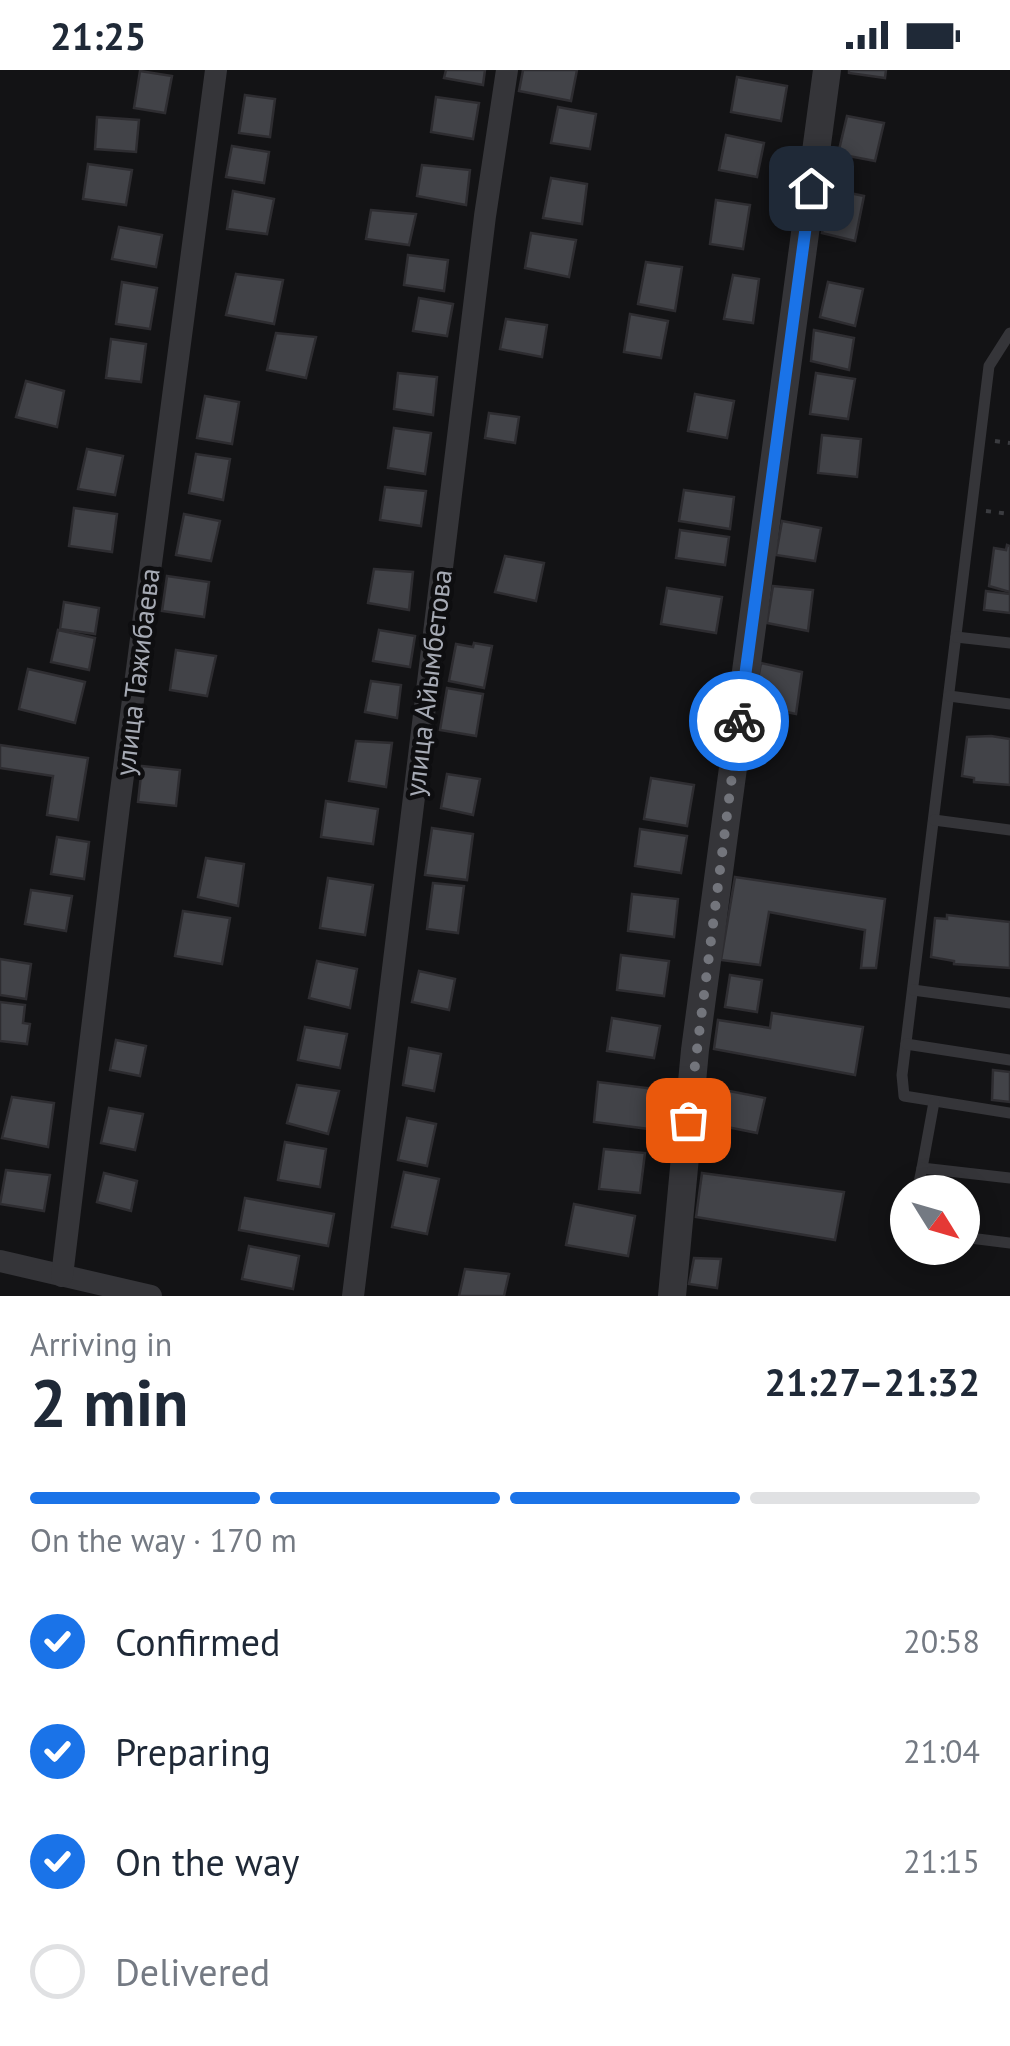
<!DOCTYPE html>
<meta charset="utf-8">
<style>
body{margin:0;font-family:"PT Sans",sans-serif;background:#f2f2f3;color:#1f2937;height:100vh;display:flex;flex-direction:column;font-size:38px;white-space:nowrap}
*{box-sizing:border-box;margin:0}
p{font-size:32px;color:#747a83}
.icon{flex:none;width:55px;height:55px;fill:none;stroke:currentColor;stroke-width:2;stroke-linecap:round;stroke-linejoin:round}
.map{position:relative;height:1226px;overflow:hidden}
.details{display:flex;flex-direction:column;background:#fff;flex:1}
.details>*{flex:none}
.needle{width:65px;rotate:127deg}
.buttons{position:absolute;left:890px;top:1105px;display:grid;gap:20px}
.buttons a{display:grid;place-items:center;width:90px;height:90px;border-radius:50%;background:#fff;box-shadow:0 5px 25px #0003;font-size:50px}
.pin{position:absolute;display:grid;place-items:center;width:85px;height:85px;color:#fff;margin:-42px;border-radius:20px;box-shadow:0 5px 15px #0006}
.courier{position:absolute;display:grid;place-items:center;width:100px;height:100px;margin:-50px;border:8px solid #1a73e8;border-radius:50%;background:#fff;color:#222;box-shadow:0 2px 12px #0007}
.overview em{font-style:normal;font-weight:600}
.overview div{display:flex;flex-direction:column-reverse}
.overview{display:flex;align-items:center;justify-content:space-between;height:170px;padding:0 30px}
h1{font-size:65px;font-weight:600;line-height:75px}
.bar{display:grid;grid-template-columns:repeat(4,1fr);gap:15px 10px;align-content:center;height:120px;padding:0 30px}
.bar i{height:12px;border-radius:8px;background:#e0e1e3}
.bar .current{background:#1a73e8}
.bar p{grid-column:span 4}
ol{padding:0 30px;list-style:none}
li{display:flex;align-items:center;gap:30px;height:110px}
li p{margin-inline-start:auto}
li .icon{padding:10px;border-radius:50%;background:#1a73e8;color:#fff;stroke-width:4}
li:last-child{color:#747a83}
li i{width:55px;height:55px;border:5px solid #e0e1e3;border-radius:50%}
.status{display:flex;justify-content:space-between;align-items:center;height:70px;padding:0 50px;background:#fff;direction:ltr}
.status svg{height:28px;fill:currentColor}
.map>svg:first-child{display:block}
.building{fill:#424348;stroke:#2e2d31;stroke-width:2.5}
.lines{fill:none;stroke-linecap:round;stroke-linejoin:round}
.path{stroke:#3b3c40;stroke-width:4;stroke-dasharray:5 8;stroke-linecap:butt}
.service{stroke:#353539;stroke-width:11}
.minor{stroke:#353539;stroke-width:22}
.tertiary{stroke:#353539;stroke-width:28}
.done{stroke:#73757c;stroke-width:10;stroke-dasharray:0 18}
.route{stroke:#1a73e8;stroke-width:12}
.labels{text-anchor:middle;stroke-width:9;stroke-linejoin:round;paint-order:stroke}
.street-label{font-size:28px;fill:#a6aab4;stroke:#0e0e10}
</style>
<div class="status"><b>21:25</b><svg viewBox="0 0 49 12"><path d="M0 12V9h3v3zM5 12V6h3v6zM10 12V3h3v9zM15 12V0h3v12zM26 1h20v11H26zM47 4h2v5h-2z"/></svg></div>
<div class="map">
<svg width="1010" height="1226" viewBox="0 0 1010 1226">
<rect width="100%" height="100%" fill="#131315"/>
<!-- building -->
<g class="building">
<polygon points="446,0 485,0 483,15 444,8"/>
<polygon points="523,0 577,0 571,31 519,21"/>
<polygon points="849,0 886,0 885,8 849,3"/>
<polygon points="140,1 172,6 165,43 134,38"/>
<polygon points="737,7 787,16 781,51 731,42"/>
<polygon points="245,25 275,29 270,67 239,63"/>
<polygon points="436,27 479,33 473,69 431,62"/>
<polygon points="558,37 596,44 590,79 551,73"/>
<polygon points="847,46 884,53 875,91 838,84"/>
<polygon points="97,47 139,50 136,82 95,79"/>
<polygon points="726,65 764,73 757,107 719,100"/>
<polygon points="232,76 269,82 264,113 226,107"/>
<polygon points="88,94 132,100 126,135 83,129"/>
<polygon points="422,95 470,100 466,135 417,126"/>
<polygon points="551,108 587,114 582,154 543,148"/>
<polygon points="831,119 864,126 855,171 822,163"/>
<polygon points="233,121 274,129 267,164 227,159"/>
<polygon points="716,130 750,135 743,179 710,174"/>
<polygon points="371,140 416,144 409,175 366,169"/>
<polygon points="119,157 162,165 156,197 112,189"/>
<polygon points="531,163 576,170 569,207 525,198"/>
<polygon points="408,185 448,190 444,221 404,215"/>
<polygon points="646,192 682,197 675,241 638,234"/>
<polygon points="236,204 283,210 274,254 226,245"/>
<polygon points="733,205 759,209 753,253 724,249"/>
<polygon points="122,212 157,218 150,259 116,254"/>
<polygon points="828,212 863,219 855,256 820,247"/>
<polygon points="419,228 453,234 447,266 413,261"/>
<polygon points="630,244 668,251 661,288 624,282"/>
<polygon points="506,249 547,255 542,287 500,279"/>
<polygon points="814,260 854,268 849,300 811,291"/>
<polygon points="276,263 316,267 306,308 267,300"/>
<polygon points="111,269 146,274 141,312 106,308"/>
<polygon points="398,303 437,307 433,345 394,339"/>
<polygon points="816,303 855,309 848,349 810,344"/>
<polygon points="26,311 64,321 57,357 16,347"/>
<polygon points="695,324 734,331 727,368 688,361"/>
<polygon points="205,326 239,332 232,374 197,368"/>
<polygon points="489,343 519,347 515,373 485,368"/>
<polygon points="394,358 431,363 425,404 388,398"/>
<polygon points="822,365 861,369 857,407 818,403"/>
<polygon points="87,379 123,386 115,425 78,419"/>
<polygon points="196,384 230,389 223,430 189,423"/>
<polygon points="385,417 426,421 421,456 380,450"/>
<polygon points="684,420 734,427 730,459 679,451"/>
<polygon points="74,438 117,444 112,482 69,476"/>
<polygon points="184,444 220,451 211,491 176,485"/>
<polygon points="782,451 821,458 815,491 776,485"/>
<polygon points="680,460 729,467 725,495 676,488"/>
<polygon points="1007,475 1010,476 1010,522 989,516 994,478 1006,480"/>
<polygon points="505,486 544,493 536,531 495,522"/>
<polygon points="374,499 413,502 409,540 368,533"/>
<polygon points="167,506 209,512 204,547 162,541"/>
<polygon points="773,516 813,520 808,561 767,553"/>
<polygon points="667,518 722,527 716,563 661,554"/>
<polygon points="986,521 1010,524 1010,543 984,540"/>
<polygon points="64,532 99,538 95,564 60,559"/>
<polygon points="58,560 95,568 89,600 51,592"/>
<polygon points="379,560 415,566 410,597 373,591"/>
<polygon points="474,573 492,576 484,618 449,611 456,574 473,577"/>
<polygon points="176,580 216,586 207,626 170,620"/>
<polygon points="761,593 802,602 796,644 753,635"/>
<polygon points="28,599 85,612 75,653 19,639"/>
<polygon points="371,611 401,615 397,648 365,642"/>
<polygon points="447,618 483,624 476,666 440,660"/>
<polygon points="991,666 1010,669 1010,715 974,712 974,708 962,706 967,667"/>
<polygon points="356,671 392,673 386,717 349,711"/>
<polygon points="0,675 88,688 78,750 47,745 53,706 0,698"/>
<polygon points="142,696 180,700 176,736 138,732"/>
<polygon points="447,704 480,709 473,745 441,738"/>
<polygon points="651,708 694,715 687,756 644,749"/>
<polygon points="326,731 378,739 373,774 321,767"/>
<polygon points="432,758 473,764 467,810 425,805"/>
<polygon points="640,759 687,766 681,803 635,796"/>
<polygon points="57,767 89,772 84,809 51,804"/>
<polygon points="206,788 244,794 238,836 198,827"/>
<polygon points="735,807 885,829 876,898 861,898 865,860 769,842 760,895 721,890"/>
<polygon points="328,808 373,815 365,865 320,858"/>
<polygon points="433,813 464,816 458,863 427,859"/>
<polygon points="31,820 72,826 66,861 25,854"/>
<polygon points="632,824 678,829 674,867 628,861"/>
<polygon points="183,841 230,848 222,894 175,886"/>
<polygon points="947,845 1010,852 1010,898 954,894 954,891 931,887 935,848 947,849"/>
<polygon points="621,885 669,891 664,926 617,920"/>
<polygon points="0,889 31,894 26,929 0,925"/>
<polygon points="317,891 357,899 350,938 309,928"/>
<polygon points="419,901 455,909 449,940 412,932"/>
<polygon points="730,905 762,910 757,942 725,937"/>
<polygon points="0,932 25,935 23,953 30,954 27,974 0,971"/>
<polygon points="772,943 863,957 855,1005 714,979 718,950 770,958"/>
<polygon points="612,948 660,956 654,988 607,981"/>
<polygon points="305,957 347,964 340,998 298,990"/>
<polygon points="116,970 146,976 140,1006 110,1000"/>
<polygon points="409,978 441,984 434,1021 403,1015"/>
<polygon points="993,1000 1010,1002 1010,1032 992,1030"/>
<polygon points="598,1012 655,1019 649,1059 594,1052"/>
<polygon points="297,1015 339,1021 328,1064 287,1053"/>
<polygon points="724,1020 765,1028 757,1063 717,1055"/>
<polygon points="12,1027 54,1033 48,1077 2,1068"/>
<polygon points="109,1038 143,1044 135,1080 101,1073"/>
<polygon points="407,1048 436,1054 427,1096 398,1090"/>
<polygon points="285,1072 326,1079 320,1117 278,1110"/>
<polygon points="604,1079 645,1083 640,1123 599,1119"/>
<polygon points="6,1100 50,1105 44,1141 0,1134"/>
<polygon points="404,1102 439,1109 427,1164 392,1157"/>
<polygon points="104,1103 137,1111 131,1141 97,1132"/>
<polygon points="702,1103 844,1122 835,1170 696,1147"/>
<polygon points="245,1128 334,1144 328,1176 239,1160"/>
<polygon points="574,1134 635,1146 628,1186 566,1175"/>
<polygon points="249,1176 299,1186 293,1219 242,1209"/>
<polygon points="694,1188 721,1189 717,1218 689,1214"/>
<polygon points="465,1199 509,1204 504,1226 459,1226"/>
</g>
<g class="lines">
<!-- path -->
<g class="path">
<polyline points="995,371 1010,373"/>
<polyline points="986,441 1010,444"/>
</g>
<!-- service -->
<g class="service">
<polyline points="1010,263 989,296 902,1005 904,1026 1010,1043"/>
<polyline points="956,567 1010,573"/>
<polyline points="949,626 1010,634"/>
<polyline points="934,750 1010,760"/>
<polyline points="913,920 1010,933"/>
<polyline points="906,974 1010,990"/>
<polyline points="934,1032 922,1098 1010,1108"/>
<polyline points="917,1122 922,1098"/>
<polyline points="962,1167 1010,1173"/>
</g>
<!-- minor -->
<g class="minor">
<polyline points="0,1191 151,1226"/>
<polyline points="62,1206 119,736 216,0"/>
<polyline points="353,1226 485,146 507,0"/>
</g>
<!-- tertiary -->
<polyline class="tertiary" points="672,1226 695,980 827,0"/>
</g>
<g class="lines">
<!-- done -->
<polyline class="done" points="688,1050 739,651"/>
<!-- route -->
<polyline class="route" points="739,651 811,118"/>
</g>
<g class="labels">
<!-- street labels -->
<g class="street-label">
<text transform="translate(137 602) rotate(-83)" y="10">улица Тажибаева</text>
<text transform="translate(428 613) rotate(-83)" y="10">улица Айымбетова</text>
</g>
</g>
</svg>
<div class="buttons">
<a><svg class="needle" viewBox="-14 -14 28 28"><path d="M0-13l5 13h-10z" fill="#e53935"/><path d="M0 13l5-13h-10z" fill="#747a83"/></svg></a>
</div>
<div class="pin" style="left:688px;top:1050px;background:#ea580c"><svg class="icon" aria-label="bag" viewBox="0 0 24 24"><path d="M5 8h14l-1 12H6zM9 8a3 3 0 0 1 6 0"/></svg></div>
<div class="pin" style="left:811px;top:118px;background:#1f2937"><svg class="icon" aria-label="home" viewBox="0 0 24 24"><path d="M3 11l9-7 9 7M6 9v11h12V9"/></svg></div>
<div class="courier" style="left:739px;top:651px"><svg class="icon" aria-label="bike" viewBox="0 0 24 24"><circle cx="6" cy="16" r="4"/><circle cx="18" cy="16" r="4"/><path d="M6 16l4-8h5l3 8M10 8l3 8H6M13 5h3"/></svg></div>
</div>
<section class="details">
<div class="overview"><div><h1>2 min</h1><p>Arriving in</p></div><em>21:27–21:32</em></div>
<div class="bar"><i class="current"></i><i class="current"></i><i class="current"></i><i></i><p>On the way · 170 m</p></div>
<ol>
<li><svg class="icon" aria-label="check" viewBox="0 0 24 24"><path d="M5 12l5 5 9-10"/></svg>Confirmed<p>20:58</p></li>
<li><svg class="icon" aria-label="check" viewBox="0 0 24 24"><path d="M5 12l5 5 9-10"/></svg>Preparing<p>21:04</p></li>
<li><svg class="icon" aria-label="check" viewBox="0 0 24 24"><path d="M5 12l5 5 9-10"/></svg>On the way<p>21:15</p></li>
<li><i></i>Delivered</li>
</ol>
</section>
